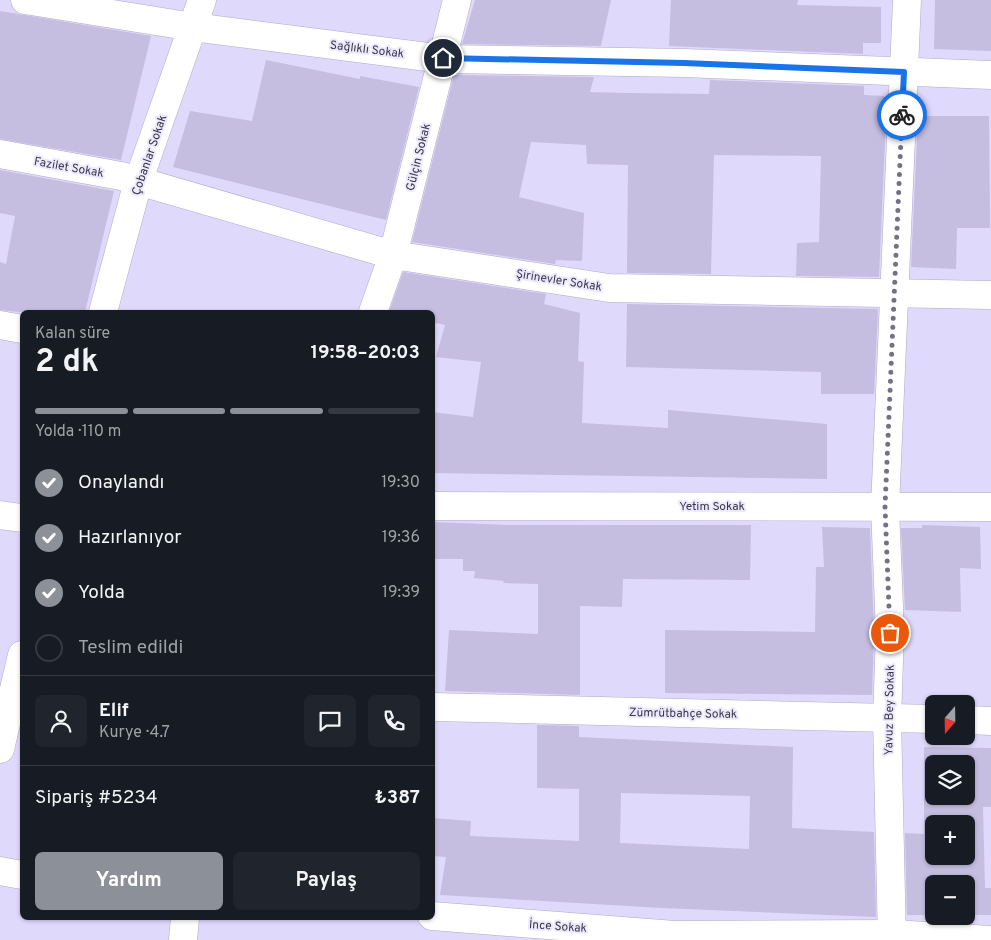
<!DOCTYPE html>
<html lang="tr">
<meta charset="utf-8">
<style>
body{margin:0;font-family:Overpass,sans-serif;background:#20242c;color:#f1f3f6;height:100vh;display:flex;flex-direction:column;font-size:19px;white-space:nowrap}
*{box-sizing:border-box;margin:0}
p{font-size:16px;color:#9ea1a6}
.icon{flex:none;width:28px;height:28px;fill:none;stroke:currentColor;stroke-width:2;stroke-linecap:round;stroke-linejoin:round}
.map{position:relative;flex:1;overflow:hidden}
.drawer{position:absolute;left:20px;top:310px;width:415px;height:610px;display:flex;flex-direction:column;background:#171b24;border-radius:8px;box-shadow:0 1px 4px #0004}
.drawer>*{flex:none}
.needle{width:32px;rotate:200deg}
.fabs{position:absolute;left:925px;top:695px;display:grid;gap:10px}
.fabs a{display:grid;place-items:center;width:50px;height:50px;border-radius:8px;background:#171b24;box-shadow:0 1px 4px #0004;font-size:25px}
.pin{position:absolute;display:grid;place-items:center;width:42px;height:42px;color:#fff;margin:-21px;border:2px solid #fff;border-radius:50%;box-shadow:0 1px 5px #0007}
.courier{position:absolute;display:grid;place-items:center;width:50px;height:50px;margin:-25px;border:4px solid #1a73e8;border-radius:50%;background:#fff;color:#222;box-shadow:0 1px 6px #0007}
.headline em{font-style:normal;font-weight:700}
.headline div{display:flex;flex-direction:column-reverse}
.headline{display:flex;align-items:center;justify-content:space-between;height:85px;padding:0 15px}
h1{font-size:32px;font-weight:700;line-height:38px}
.bar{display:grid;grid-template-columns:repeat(4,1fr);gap:8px 5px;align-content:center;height:60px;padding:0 15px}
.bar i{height:6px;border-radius:4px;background:#363941}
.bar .on{background:#8c9099}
.bar p{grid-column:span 4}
.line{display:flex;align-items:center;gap:12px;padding:0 15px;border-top:1px solid #363941}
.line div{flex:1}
.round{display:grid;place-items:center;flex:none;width:52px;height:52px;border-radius:8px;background:#20242c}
ol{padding:0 15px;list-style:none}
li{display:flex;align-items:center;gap:15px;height:55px}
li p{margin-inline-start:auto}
li .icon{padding:5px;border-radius:50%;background:#8c9099;color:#fff;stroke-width:4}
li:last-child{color:#9ea1a6}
li i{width:28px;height:28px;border:2px solid #363941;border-radius:50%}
.action{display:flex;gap:10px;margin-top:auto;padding:10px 15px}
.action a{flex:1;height:58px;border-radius:8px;background:#8c9099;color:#fff;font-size:20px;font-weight:700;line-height:58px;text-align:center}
.action a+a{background:#20242c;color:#f1f3f6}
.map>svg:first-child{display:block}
.building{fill:#c5bee1;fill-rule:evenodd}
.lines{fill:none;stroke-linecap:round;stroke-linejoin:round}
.minor-casing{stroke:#b0a9cb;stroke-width:29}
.minor{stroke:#fff;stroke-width:28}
.done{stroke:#747086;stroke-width:5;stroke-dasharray:0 9}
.route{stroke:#1a73e8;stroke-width:6}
.labels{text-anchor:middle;stroke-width:4;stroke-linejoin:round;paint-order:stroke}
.street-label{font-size:12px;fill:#3b3846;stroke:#ece8fe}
</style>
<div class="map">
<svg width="991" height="940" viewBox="0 0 991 940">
<rect width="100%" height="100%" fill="#dfd9fc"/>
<!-- building -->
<g class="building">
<polygon points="475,0 611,0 601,46 462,44"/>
<polygon points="671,0 798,0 797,5 881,7 881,43 863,43 863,54 669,46"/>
<polygon points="935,0 991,0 991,51 934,49"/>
<polygon points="0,11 151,36 121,160 0,139"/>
<polygon points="266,60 360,79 360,76 419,87 386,220 173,167 190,111 252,121"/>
<polygon points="454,75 594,77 590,92 628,93 709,94 710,80 864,86 864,95 884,96 884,116 886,116 879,277 796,276 797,243 819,242 821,156 714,155 711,274 627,273 628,165 587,164 586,145 531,142 519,197 584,213 582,261 556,260 555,264 412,242"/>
<polygon points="918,116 989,116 990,228 957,228 956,269 911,267"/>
<polygon points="0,170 114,191 85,312 19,312 0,310 0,262 6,264 15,216 0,213"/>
<polygon points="403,272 546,294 544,304 580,313 578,361 584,362 582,423 668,428 668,410 827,424 827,479 432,473 432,412 473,417 481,362 436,357 445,325 432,322 432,312 389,312"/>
<polygon points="627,304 878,309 874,394 821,394 821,372 626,367"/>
<polygon points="432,522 509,525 751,525 750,580 623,579 622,607 580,606 580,695 445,691 449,630 538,634 538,584 503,583 504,581 474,578 475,571 463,571 463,559 432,559"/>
<polygon points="922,525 980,527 981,569 960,568 961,612 905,610 901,528 922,528"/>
<polygon points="822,527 870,528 874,633 872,695 665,693 665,630 815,632 816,567 824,567"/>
<path d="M537,725L579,726V737L793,747L792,828L874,832L876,917L662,908L440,895L446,857L432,856V818L471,821L470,836L579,841V789L537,788ZM621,793L750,796L749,849L620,843Z"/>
<path d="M924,747L991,748V807H983L985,888H991V915H966V884H934V915H907L905,833L924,834ZM934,764H966V796H934ZM934,824H966V856H934Z"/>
</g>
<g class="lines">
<defs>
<g id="minor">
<polyline points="25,0 193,27 443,59 684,63 991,75"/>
<polyline points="0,154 121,176 393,255 609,288 991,295"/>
<polyline points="103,312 138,182 202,0"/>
<polyline points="373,312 393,255 457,0"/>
<polyline points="0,325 22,329"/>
<polyline points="432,506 991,507"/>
<polyline points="0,515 22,518"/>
<polyline points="432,707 934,719"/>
<polyline points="966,720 991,721"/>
<polyline points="0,749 22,655"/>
<polyline points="0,871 22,875"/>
<polyline points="432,916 674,935 893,934 991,940"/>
<polyline points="183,940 185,918"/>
<polyline points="892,940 887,718 890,633 885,507 907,0"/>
</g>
</defs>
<!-- minor casing -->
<use href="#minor" class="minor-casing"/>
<!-- minor -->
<use href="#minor" class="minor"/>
</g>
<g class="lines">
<!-- done -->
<polyline class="done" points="890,633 885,507 902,115"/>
<!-- route -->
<polyline class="route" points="443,58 684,63 904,72 902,115"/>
</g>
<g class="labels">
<!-- street labels -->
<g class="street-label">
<text transform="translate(367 49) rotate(7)" y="4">Sağlıklı Sokak</text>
<text transform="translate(149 155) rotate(-71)" y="4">Çobanlar Sokak</text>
<text transform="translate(418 157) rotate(-76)" y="4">Gülçin Sokak</text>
<text transform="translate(69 167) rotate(10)" y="4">Fazilet Sokak</text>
<text transform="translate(559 280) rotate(9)" y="4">Şirinevler Sokak</text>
<text x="712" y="510">Yetim Sokak</text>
<text transform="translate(889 710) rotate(-89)" y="4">Yavuz Bey Sokak</text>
<text transform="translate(683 713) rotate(1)" y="4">Zümrütbahçe Sokak</text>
<text transform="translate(558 926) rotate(4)" y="4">İnce Sokak</text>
</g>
</g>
</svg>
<div class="fabs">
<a><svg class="needle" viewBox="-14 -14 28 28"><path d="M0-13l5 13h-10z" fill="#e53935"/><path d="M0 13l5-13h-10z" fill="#9ea1a6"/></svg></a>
<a><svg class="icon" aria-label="layers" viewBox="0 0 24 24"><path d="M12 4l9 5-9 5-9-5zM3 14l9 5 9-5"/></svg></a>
<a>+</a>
<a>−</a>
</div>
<div class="pin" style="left:890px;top:633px;background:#ea580c"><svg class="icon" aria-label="bag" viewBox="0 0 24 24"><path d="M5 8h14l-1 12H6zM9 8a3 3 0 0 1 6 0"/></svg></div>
<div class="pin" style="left:443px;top:58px;background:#1f2937"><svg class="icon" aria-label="home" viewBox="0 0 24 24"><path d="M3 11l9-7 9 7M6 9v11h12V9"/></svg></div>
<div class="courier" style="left:902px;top:115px"><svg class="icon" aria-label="bike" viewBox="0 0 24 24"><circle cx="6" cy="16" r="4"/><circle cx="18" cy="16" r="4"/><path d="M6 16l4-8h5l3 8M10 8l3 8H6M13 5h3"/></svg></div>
<section class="drawer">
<div class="headline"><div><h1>2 dk</h1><p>Kalan süre</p></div><em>19:58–20:03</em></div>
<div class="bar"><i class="on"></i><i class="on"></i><i class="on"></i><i></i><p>Yolda · 110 m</p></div>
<ol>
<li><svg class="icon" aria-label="check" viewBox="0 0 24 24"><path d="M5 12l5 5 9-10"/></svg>Onaylandı<p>19:30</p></li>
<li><svg class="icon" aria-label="check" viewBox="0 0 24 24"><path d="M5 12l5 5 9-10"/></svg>Hazırlanıyor<p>19:36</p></li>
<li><svg class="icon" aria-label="check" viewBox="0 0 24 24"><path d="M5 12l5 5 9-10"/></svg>Yolda<p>19:39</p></li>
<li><i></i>Teslim edildi</li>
</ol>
<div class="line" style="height:90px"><a class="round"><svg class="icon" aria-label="person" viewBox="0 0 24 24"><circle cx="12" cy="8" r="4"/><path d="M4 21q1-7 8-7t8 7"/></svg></a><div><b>Elif</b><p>Kurye · 4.7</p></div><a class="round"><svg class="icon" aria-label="chat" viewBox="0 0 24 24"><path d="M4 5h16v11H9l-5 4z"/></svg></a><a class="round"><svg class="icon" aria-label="phone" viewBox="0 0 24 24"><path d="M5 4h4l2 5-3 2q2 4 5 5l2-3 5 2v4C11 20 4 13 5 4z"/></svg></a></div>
<div class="line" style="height:65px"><div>Sipariş #5234</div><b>₺387</b></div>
<div class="action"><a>Yardım</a><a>Paylaş</a></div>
</section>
</div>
